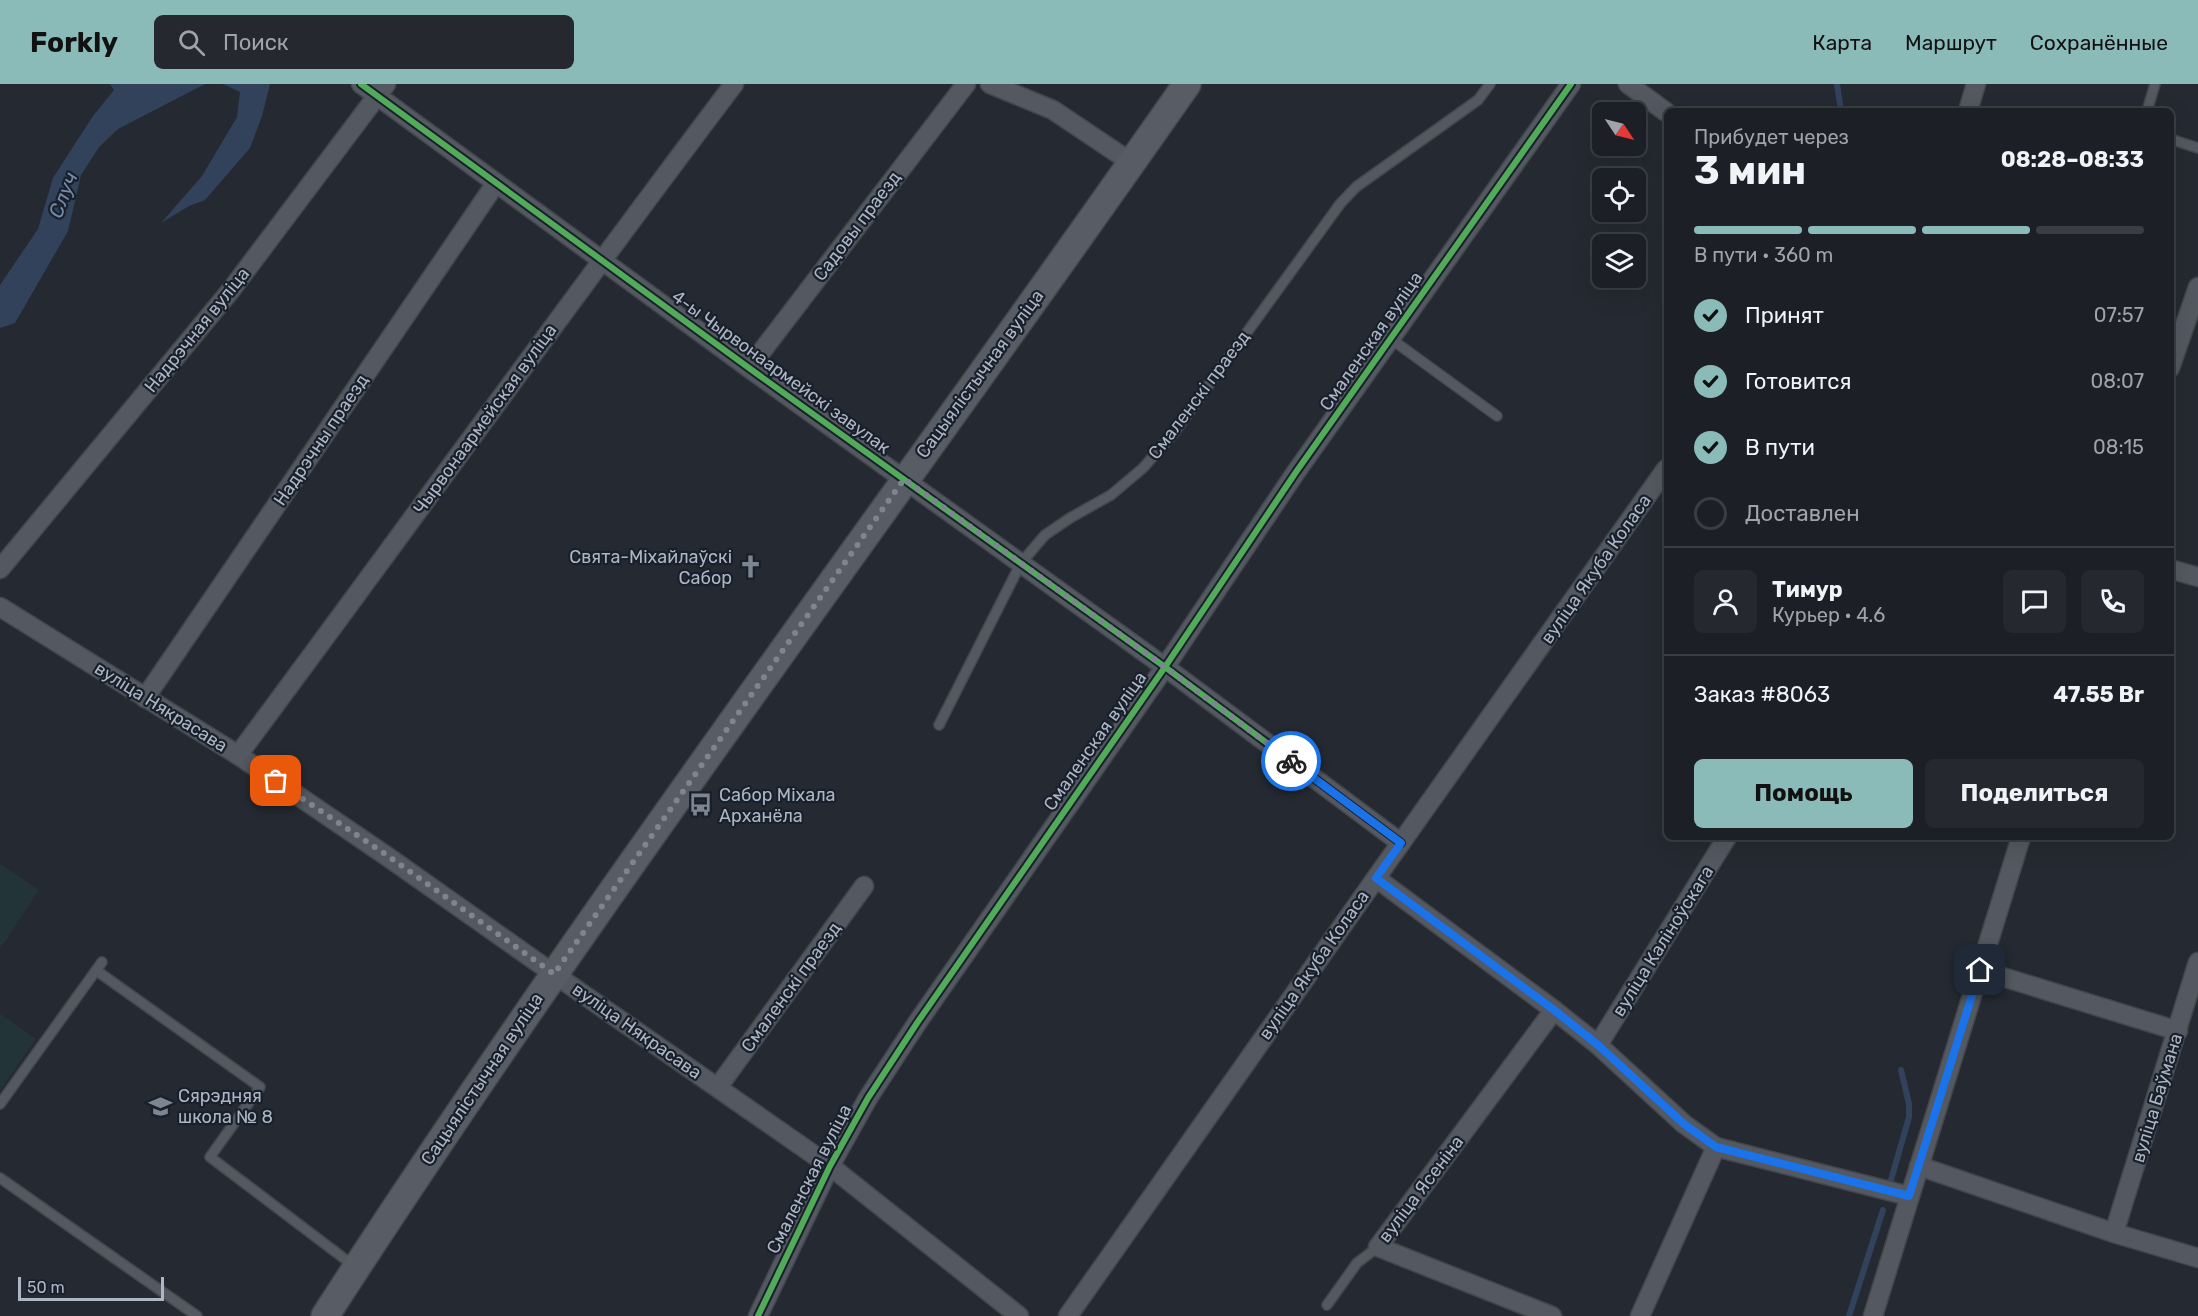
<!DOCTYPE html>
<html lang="ru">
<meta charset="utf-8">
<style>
body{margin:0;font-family:Rubik,sans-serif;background:#25282e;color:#f1f3f6;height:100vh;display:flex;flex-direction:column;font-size:22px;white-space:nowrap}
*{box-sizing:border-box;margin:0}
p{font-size:20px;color:#a0a3a7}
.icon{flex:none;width:33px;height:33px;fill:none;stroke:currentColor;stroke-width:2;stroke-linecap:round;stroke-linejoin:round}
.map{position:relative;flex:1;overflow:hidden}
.details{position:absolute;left:1664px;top:24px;width:510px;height:732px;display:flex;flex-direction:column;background:#1c2026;border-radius:9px;box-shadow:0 6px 24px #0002,0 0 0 2px #3a3e43}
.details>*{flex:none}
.needle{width:39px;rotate:125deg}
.buttons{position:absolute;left:1592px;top:18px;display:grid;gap:12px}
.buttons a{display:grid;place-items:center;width:54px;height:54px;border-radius:9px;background:#1c2026;box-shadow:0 6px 24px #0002,0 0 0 2px #3a3e43;font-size:30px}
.scale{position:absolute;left:18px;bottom:15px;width:146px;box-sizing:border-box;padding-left:6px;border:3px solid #adb6c4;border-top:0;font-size:16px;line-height:21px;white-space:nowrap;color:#adb6c4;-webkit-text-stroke:4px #19202c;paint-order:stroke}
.pin{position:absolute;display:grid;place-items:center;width:51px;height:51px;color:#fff;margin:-26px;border-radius:12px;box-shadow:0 3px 9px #0006}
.courier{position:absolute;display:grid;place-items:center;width:60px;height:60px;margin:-30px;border:4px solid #1a73e8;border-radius:50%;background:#fff;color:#222;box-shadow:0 2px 8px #0007}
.head em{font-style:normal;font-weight:700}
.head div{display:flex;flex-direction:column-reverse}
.head{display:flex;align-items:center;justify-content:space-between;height:102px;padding:0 30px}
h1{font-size:39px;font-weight:700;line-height:45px}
.bar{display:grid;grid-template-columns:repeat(4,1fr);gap:9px 6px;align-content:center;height:72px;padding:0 30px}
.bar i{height:8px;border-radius:4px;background:#3a3e43}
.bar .current{background:#8bbbb9}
.bar p{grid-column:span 4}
.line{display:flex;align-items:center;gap:15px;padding:0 30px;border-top:2px solid #3a3e43}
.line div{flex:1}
.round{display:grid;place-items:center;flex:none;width:63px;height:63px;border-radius:9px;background:#25282e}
ol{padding:0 30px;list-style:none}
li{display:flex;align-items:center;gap:18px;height:66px}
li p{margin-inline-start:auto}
li .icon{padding:6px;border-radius:50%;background:#8bbbb9;color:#111;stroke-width:4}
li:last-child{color:#a0a3a7}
li i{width:33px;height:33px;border:3px solid #3a3e43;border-radius:50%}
.button{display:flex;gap:12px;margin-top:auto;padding:12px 30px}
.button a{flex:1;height:69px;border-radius:9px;background:#8bbbb9;color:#111;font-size:24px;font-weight:700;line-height:69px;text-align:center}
.button a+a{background:#25282e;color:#f1f3f6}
header{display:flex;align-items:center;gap:36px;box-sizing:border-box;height:84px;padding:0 30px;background:#8bbbb9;color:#111}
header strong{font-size:28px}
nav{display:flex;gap:33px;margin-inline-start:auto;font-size:21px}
.search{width:420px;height:54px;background:#25282e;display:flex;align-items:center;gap:15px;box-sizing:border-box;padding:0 21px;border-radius:9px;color:#a0a3a7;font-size:22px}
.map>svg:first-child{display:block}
.green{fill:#223437}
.water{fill:#32425b}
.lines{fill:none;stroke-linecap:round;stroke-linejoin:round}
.stream{stroke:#32425b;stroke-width:6}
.service-casing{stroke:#42464c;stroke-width:12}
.minor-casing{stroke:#42464c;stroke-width:21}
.secondary-casing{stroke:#42464c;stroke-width:30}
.service{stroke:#545860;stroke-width:9}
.minor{stroke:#545860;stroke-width:18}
.secondary{stroke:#585d65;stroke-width:27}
.cycleway-casing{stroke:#19202c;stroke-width:10}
.cycleway{stroke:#51ab58;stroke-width:6}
.done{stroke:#7d8591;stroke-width:6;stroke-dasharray:0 10.8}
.route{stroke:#1a73e8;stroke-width:8}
.labels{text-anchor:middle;stroke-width:4.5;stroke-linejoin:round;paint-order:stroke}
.street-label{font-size:18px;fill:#adb6c4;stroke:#19202c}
.poi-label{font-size:18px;fill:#adb6c4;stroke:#19202c;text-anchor:start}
.water-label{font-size:20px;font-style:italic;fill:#758cad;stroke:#19202c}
</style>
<header>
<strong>Forkly</strong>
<div class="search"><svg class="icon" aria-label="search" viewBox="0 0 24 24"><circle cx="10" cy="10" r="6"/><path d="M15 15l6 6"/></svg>Поиск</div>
<nav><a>Карта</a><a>Маршрут</a><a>Сохранённые</a></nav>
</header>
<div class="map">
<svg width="2198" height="1232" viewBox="0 0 2198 1232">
<rect width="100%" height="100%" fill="#252a32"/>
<!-- green -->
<g class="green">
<polygon points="0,780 39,806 0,865"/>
<polygon points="0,930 36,955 0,1006"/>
</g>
<!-- water -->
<g class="water">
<polygon points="110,0 205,0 118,45 99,63 81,91 68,147 15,239 0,244 0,201 38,145 53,94 93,32 114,6"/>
<polygon points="223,0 270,0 262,32 250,64 205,116 189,122 161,139 202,92 237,33 240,8"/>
</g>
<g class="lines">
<!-- stream -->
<g class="stream">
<polyline points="1837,0 1841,27"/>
<polyline points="1891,1096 1909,1033 1909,1020 1901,986"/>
<polyline points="1849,1232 1883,1126"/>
</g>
<defs>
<g id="service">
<polyline points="2147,27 2155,0"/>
<polyline points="2170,55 2198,64"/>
<polyline points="1391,255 1497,332"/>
<polyline points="939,641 1021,479 1045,451 1070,434 1111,411 1143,384 1174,349 1340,120 1356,103 1478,16 1490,0"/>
<polyline points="97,887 260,1003 210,1073 354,1182"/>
<polyline points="0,1020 102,878"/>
<polyline points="0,1094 197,1232"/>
<polyline points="1327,1221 1357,1179 1378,1163"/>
</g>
<g id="minor">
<polyline points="361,0 749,284 1165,583 1401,759"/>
<polyline points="990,0 1053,26 1132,79"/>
<polyline points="1628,0 1666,28"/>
<polyline points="1968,27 1976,0"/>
<polyline points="749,284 966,0"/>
<polyline points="2170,284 2198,203"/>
<polyline points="0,485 231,206 386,0"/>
<polyline points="2170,485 2198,493"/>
<polyline points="0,523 238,671 388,773 554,890 830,1082 1019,1232"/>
<polyline points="145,614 496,99"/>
<path d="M238,671C404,448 566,222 734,0"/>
<polyline points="1376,794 1554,926 1598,961 1684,1040 1716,1063 1909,1112"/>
<polyline points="1980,886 2178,947"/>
<polyline points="1598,961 1727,753"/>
<polyline points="718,1003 864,802"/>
<polyline points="1919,1082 2114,1149 2198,1174"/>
<polyline points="2114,1149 2198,878"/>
<polyline points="758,1232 830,1082 868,1014 917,939 1165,583 1296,388 1571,0"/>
<polyline points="1068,1232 1376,794 1666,385"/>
<polyline points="1552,1232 1378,1163 1554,926"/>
<polyline points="1640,1232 1716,1063"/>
<polyline points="1873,1232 2021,753"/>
</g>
<path id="secondary" d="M325,1232C597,811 900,411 1187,0"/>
</defs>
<!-- service casing -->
<use href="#service" class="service-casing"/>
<!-- minor casing -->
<use href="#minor" class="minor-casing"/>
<!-- secondary casing -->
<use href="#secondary" class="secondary-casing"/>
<!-- service -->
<use href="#service" class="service"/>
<!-- minor -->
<use href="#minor" class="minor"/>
<!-- secondary -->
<use href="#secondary" class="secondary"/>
<defs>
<g id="cycleway">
<polyline points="361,0 749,284 1165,583 1401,759"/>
<polyline points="758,1232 830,1082 868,1014 917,939 1165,583 1296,388 1571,0"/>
</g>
</defs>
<!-- cycleway casing -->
<use href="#cycleway" class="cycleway-casing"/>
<!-- cycleway -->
<use href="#cycleway" class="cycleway"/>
</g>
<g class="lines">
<!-- done -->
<polyline class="done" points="276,697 388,772 554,890 904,395 1165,583 1291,677"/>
<!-- route -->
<polyline class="route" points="1291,677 1401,759 1376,794 1554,926 1598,961 1684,1040 1716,1063 1909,1112 1980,886"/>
</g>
<!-- icons -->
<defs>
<symbol id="church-bare" viewBox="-9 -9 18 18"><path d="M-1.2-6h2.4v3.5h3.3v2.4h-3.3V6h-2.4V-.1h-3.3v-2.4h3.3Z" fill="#7d8591" stroke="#19202c" stroke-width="2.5" paint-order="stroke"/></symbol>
<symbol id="bus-bare" viewBox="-9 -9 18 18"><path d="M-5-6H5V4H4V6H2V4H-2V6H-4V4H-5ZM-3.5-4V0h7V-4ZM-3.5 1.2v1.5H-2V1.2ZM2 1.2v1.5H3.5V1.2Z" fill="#7d8591" stroke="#19202c" stroke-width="2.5" paint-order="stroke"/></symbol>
<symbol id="school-bare" viewBox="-9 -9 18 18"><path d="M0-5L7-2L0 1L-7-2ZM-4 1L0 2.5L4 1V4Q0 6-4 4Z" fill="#7d8591" stroke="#19202c" stroke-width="2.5" paint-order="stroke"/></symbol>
</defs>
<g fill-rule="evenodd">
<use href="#church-bare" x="734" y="466" width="33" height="33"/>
<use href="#bus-bare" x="684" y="704" width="33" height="33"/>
<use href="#school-bare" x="144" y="1006" width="33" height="33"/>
</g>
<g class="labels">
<!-- street labels -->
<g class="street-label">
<text transform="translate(857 142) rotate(-53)" y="6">Садовы праезд</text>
<text transform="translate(197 246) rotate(-51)" y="6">Надрэчная вуліца</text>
<text transform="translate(1371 257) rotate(-55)" y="6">Смаленская вуліца</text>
<text transform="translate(781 288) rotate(36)" y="6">4-ы Чырвонаармейскі завулак</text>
<text transform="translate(980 290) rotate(-54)" y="6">Сацыялістычная вуліца</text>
<text transform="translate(1199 311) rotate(-53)" y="6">Смаленскі праезд</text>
<text transform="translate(485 335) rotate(-54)" y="6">Чырвонаармейская вуліца</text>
<text transform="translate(321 356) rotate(-56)" y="6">Надрэчны праезд</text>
<text transform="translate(1596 485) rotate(-55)" y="6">вуліца Якуба Коласа</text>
<text transform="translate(161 623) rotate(32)" y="6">вуліца Някрасава</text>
<text transform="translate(1095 657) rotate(-55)" y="6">Смаленская вуліца</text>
<text transform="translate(1663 857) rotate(-58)" y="6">вуліца Каліноўскага</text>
<text transform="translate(1314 881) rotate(-55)" y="6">вуліца Якуба Коласа</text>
<text transform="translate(791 903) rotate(-54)" y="6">Смаленскі праезд</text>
<text transform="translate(637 947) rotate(35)" y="6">вуліца Някрасава</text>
<text transform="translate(482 995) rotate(-56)" y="6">Сацыялістычная вуліца</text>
<text transform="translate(2157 1014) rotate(-73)" y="6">вуліца Баўмана</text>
<text transform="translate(809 1095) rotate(-63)" y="6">Смаленская вуліца</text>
<text transform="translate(1421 1105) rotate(-53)" y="6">вуліца Ясеніна</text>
</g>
<!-- poi labels -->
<g class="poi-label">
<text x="732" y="479" text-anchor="end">Свята-Міхайлаўскі<tspan x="732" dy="21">Сабор</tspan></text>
<text x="719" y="717">Сабор Міхала<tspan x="719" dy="21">Арханёла</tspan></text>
<text x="178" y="1018">Сярэдняя<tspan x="178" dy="21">школа № 8</tspan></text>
</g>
<!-- water labels -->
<g class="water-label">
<text transform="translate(63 111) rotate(-69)" y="7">Случ</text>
</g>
</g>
</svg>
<div class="buttons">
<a><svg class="needle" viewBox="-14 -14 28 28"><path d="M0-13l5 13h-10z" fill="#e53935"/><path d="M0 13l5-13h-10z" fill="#a0a3a7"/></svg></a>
<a><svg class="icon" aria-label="locate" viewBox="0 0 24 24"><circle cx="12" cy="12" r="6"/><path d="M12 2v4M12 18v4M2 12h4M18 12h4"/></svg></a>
<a><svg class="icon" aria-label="layers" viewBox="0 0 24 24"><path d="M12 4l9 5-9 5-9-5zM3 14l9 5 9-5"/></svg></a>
</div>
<div class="scale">50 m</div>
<div class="pin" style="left:276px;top:697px;background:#ea580c"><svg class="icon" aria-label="bag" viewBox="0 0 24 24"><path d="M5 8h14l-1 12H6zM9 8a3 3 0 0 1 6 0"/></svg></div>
<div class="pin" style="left:1980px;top:886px;background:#1f2937"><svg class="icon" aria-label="home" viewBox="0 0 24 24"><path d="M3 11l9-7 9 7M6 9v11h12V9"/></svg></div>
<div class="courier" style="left:1291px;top:677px"><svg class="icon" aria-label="bike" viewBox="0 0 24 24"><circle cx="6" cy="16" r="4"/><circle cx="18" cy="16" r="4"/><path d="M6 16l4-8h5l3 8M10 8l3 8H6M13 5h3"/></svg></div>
<section class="details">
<div class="head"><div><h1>3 мин</h1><p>Прибудет через</p></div><em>08:28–08:33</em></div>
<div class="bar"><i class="current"></i><i class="current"></i><i class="current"></i><i></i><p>В пути · 360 m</p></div>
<ol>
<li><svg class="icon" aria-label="check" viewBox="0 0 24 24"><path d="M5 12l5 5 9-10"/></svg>Принят<p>07:57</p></li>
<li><svg class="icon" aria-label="check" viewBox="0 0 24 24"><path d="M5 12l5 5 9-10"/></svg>Готовится<p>08:07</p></li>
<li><svg class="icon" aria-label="check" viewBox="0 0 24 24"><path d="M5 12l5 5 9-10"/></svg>В пути<p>08:15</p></li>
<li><i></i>Доставлен</li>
</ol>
<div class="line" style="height:108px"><a class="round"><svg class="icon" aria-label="person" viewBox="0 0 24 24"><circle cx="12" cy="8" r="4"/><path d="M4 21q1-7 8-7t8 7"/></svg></a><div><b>Тимур</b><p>Курьер · 4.6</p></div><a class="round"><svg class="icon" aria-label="chat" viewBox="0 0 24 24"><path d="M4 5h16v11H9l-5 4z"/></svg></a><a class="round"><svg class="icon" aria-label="phone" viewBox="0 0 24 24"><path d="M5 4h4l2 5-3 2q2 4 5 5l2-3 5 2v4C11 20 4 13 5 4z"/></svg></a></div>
<div class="line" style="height:78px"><div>Заказ #8063</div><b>47.55 Br</b></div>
<div class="button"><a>Помощь</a><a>Поделиться</a></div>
</section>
</div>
